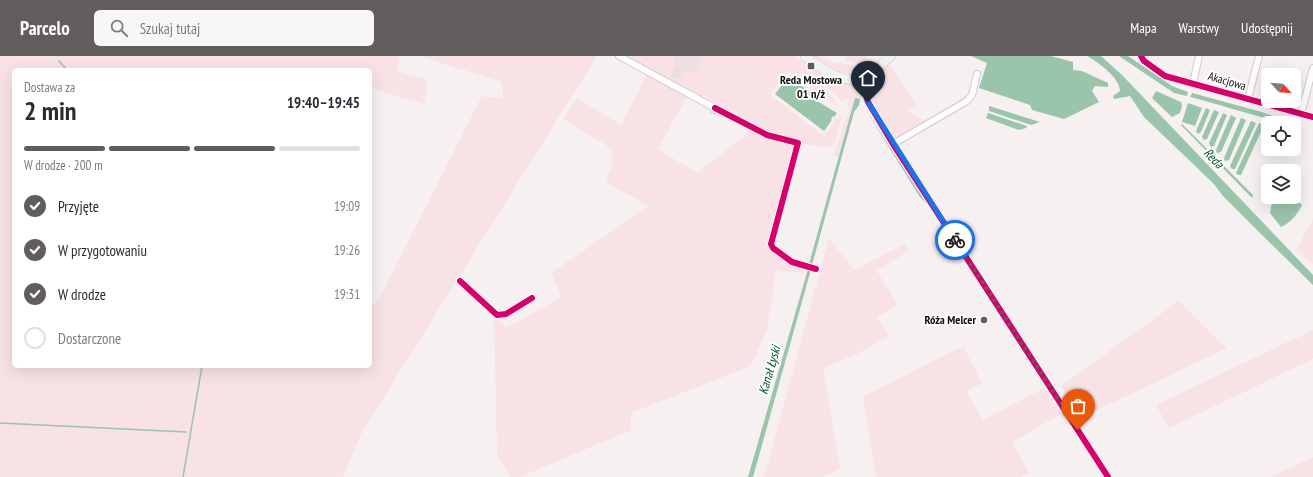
<!DOCTYPE html>
<html lang="pl">
<meta charset="utf-8">
<style>
body{margin:0;font-family:"PT Sans Narrow",sans-serif;background:#f7f7f7;color:#2b2b33;height:100vh;display:flex;flex-direction:column;font-size:15px;white-space:nowrap}
*{box-sizing:border-box;margin:0}
p{font-size:13px;color:#7c7c81}
.icon{flex:none;width:22px;height:22px;fill:none;stroke:currentColor;stroke-width:2;stroke-linecap:round;stroke-linejoin:round}
.map{position:relative;flex:1;overflow:hidden}
.panel{position:absolute;left:12px;top:12px;width:360px;height:300px;display:flex;flex-direction:column;background:#fff;border-radius:6px;box-shadow:0 4px 16px #0002}
.panel>*{flex:none}
.needle{width:26px;rotate:116deg}
.buttons{position:absolute;left:1261px;top:12px;display:grid;gap:8px}
.buttons a{display:grid;place-items:center;width:40px;height:40px;border-radius:6px;background:#fff;box-shadow:0 4px 16px #0002;font-size:20px}
.pin{position:absolute;display:grid;place-items:center;width:34px;height:34px;color:#fff;margin:-41px -17px;border-radius:50% 50% 50% 0;rotate:-45deg;box-shadow:0 0 4px #0007}
.pin .icon{rotate:45deg}
.courier{position:absolute;display:grid;place-items:center;width:40px;height:40px;margin:-20px;border:3px solid #1a73e8;border-radius:50%;background:#fff;color:#222;box-shadow:0 1px 5px #0007}
.head em{font-style:normal;font-weight:600}
.head div{display:flex;flex-direction:column-reverse}
.head{display:flex;align-items:center;justify-content:space-between;height:68px;padding:0 12px}
h1{font-size:26px;font-weight:600;line-height:30px}
.bar{display:grid;grid-template-columns:repeat(4,1fr);gap:6px 4px;align-content:center;height:48px;padding:0 12px}
.bar i{height:5px;border-radius:3px;background:#e1e1e2}
.bar .current{background:#615d5d}
.bar p{grid-column:span 4}
ol{padding:0 12px;list-style:none}
li{display:flex;align-items:center;gap:12px;height:44px}
li p{margin-inline-start:auto}
li .icon{padding:4px;border-radius:50%;background:#615d5d;color:#fff;stroke-width:4}
li:last-child{color:#7c7c81}
li i{width:22px;height:22px;border:2px solid #e1e1e2;border-radius:50%}
header{display:flex;align-items:center;gap:24px;box-sizing:border-box;height:56px;padding:0 20px;background:#615d5d;color:#fff}
header strong{font-size:19px}
nav{display:flex;gap:22px;margin-inline-start:auto;font-size:14px}
.search{width:280px;height:36px;background:#f7f7f7;display:flex;align-items:center;gap:10px;box-sizing:border-box;padding:0 14px;border-radius:6px;color:#7c7c81;font-size:15px}
.map>svg:first-child{display:block}
.built{fill:#ecdfe1}
.green{fill:#f8e2e5}
.water{fill:#9ac5aa}
.lines{fill:none;stroke-linecap:round;stroke-linejoin:round}
.stream{stroke:#9ac5aa;stroke-width:1.5}
.street-casing{stroke:#cecaca;stroke-width:8}
.secondary-casing{stroke:#cecaca;stroke-width:10}
.street{stroke:#fefdfd;stroke-width:6}
.secondary{stroke:#eff3f0;stroke-width:9}
.cycleway-casing{stroke:#fefefe;stroke-width:8}
.cycleway{stroke:#d6006c;stroke-width:6}
.done{stroke:#615d5d;stroke-width:4;stroke-dasharray:0 7.2}
.route{stroke:#1a73e8;stroke-width:5}
.poi-dot{fill:#615d5d;stroke:#fefefe;stroke-width:1.5}
.labels{text-anchor:middle;stroke-width:4;stroke-linejoin:round;paint-order:stroke}
.poi-label{font-size:12px;font-weight:bold;fill:#110e0e;stroke:#fefefe}
.street-label{font-size:12px;fill:#110e0e;stroke:#fefefe}
.water-label{font-size:13px;font-style:italic;fill:#00522e;stroke:#fefefe}
</style>
<header>
<strong>Parcelo</strong>
<div class="search"><svg class="icon" aria-label="search" viewBox="0 0 24 24"><circle cx="10" cy="10" r="6"/><path d="M15 15l6 6"/></svg>Szukaj tutaj</div>
<nav><a>Mapa</a><a>Warstwy</a><a>Udostępnij</a></nav>
</header>
<div class="map">
<svg width="1313" height="421" viewBox="0 0 1313 421">
<rect width="100%" height="100%" fill="#f6f0f1"/>
<!-- built -->
<polygon class="built" points="657,0 708,0 691,32 651,11"/>
<!-- green -->
<g class="green">
<polygon points="0,0 400,0 397,15 428,24 424,48 370,32 370,14 14,14 14,310 370,310 370,245 376,249 482,40 503,42 502,26 419,0 597,0 361,378 343,421 0,421"/>
<path d="M632,0H676L673,7L676,9L669,21L675,24L677,22L679,24L684,14L694,18L703,0H796L825,19L823,29L838,49L836,50L788,15L770,39L824,80L835,66L833,64L835,61L837,63L843,56L837,52L844,55L834,89C825,95 771,80 760,73C748,66 736,58 723,51L717,49C711,42 704,39 695,39L630,4Z"/>
<path d="M810,0H819L835,7L854,9L870,13C847,26 830,11 810,0Z"/>
<polygon points="846,0 867,0 865,8 845,5"/>
<path d="M888,7L917,49L908,55L922,64L936,62L970,36L971,31C972,35 971,39 968,42C962,48 901,82 896,82C890,80 885,70 883,64C881,59 878,55 876,50C870,35 877,18 888,7Z"/>
<path d="M647,19L687,40L658,93L697,117L752,74L788,86L793,90L794,96L768,185C774,201 789,209 805,212L804,217L776,215L767,273L751,310L631,357V374L520,421H511L497,400L494,259L506,272L562,241L551,217L649,150L607,127L609,125L606,123L613,107L612,95L606,89L563,63L577,42L621,69Z"/>
<path d="M829,20L840,26L856,30L862,42V44L855,42L838,101L833,100L850,51L847,48L848,44L846,42L842,45C834,38 822,32 829,20Z"/>
<polygon points="1313,163 1313,208 1296,194"/>
<polygon points="829,182 854,214 905,188 908,195 877,215 898,249 877,261 889,280 857,298 823,312 840,413 823,421 764,421"/>
<polygon points="1179,245 1227,292 1083,361 1061,330"/>
<polygon points="1313,274 1313,303 1169,372 1156,349"/>
<polygon points="963,290 982,327 966,336 983,364 1044,332 1061,358 1012,386 1029,417 1020,421 876,421 863,341"/>
<polygon points="1313,401 1313,421 1273,421 1273,420"/>
</g>
<!-- water -->
<g class="water">
<polygon points="971,0 1051,0 1073,6 1073,14 1082,15 1108,27 1108,31 1095,30 1092,35 1099,46 1064,63 1032,54 1030,49 979,32 987,7"/>
<path d="M1087,0H1101L1122,19L1313,219V229L1259,176L1223,140L1214,128L1144,61L1130,40L1114,43L1113,40L1120,35C1120,22 1098,6 1087,0Z"/>
<polygon points="1119,0 1128,0 1172,30 1188,36 1187,40 1174,37"/>
<polygon points="789,20 811,37 812,42 837,57 834,61 833,60 831,63 832,64 824,75 775,38"/>
<polygon points="1156,35 1181,46 1182,50 1180,57 1172,61 1152,42"/>
<path d="M1192,37L1262,56L1289,66C1281,69 1202,43 1190,41Z"/>
<polygon points="855,42 860,43 859,49 854,56 812,209 809,208"/>
<polygon points="1188,47 1202,52 1195,70 1182,66"/>
<polygon points="989,50 1040,66 1031,69 989,55"/>
<polygon points="1206,52 1210,54 1201,76 1198,78 1196,75"/>
<polygon points="866,54 927,148 920,141"/>
<polygon points="1214,54 1219,56 1207,83 1204,84 1202,81"/>
<polygon points="988,57 1027,70 1027,71 1026,72 1019,74 986,62"/>
<polygon points="1223,57 1227,59 1214,90 1211,91 1209,87"/>
<polygon points="1231,59 1236,62 1221,96 1217,97 1216,94"/>
<polygon points="1241,62 1246,64 1229,104 1225,105 1224,102"/>
<polygon points="1251,65 1256,67 1235,113 1232,113 1230,110"/>
<polygon points="1259,67 1264,69 1241,119 1238,119 1236,117"/>
<polygon points="1182,68 1253,139 1252,142 1181,69"/>
<path d="M1273,141H1293L1302,149C1298,158 1289,168 1281,171L1270,157Z"/>
<polygon points="808,213 811,214 810,217 753,421 748,421"/>
</g>
<g class="lines">
<!-- stream -->
<g class="stream">
<polyline points="59,5 67,14"/>
<polyline points="0,367 186,376"/>
<polyline points="183,421 202,310"/>
</g>
<defs>
<g id="street">
<polyline points="619,0 715,52 714,54"/>
<polyline points="1141,0 1144,5 1165,20 1313,61"/>
<polyline points="860,22 868,46 893,88 1108,421"/>
<polyline points="1193,27 1199,0"/>
<polyline points="1248,43 1259,0"/>
<polyline points="715,52 767,79 798,87 771,188 773,192 792,206 816,213"/>
<polyline points="1301,58 1313,12"/>
<polyline points="893,88 967,45 972,39 977,18"/>
<polyline points="460,225 497,259 506,258 532,242"/>
</g>
<path id="secondary" d="M805,0C823,12 844,32 867,20C876,15 883,6 891,0"/>
</defs>
<!-- street casing -->
<use href="#street" class="street-casing"/>
<!-- secondary casing -->
<use href="#secondary" class="secondary-casing"/>
<!-- street -->
<use href="#street" class="street"/>
<!-- secondary -->
<use href="#secondary" class="secondary"/>
<defs>
<g id="cycleway">
<polyline points="1141,0 1144,5 1165,20 1313,61"/>
<polyline points="860,22 868,46 893,88 1108,421"/>
<polyline points="715,52 767,79 798,87 771,188 773,192 792,206 816,213"/>
<polyline points="460,225 497,259 506,258 532,242"/>
</g>
</defs>
<!-- cycleway casing -->
<use href="#cycleway" class="cycleway-casing"/>
<!-- cycleway -->
<use href="#cycleway" class="cycleway"/>
</g>
<g class="lines">
<!-- done -->
<polyline class="done" points="955,184 1078,374"/>
<!-- route -->
<polyline class="route" points="868,46 955,184"/>
</g>
<!-- markers -->
<g class="poi-dot">
<rect x="807" y="6" width="8" height="8" rx="2"/>
<circle cx="984" cy="264" r="4"/>
</g>
<g class="labels">
<!-- poi labels -->
<g class="poi-label">
<text x="811" y="28">Reda Mostowa<tspan x="811" dy="14">01 n/ż</tspan></text>
<text x="976" y="268" text-anchor="end">Róża Melcer</text>
</g>
<!-- street labels -->
<g class="street-label">
<text transform="translate(1227 25) rotate(16)" y="4">Akacjowa</text>
</g>
<!-- water labels -->
<g class="water-label">
<text transform="translate(1214 102) rotate(46)" y="5">Reda</text>
<text transform="translate(769 314) rotate(-74)" y="5">Kanał Łyski</text>
</g>
</g>
</svg>
<div class="buttons">
<a><svg class="needle" viewBox="-14 -14 28 28"><path d="M0-13l5 13h-10z" fill="#e53935"/><path d="M0 13l5-13h-10z" fill="#7c7c81"/></svg></a>
<a><svg class="icon" aria-label="locate" viewBox="0 0 24 24"><circle cx="12" cy="12" r="6"/><path d="M12 2v4M12 18v4M2 12h4M18 12h4"/></svg></a>
<a><svg class="icon" aria-label="layers" viewBox="0 0 24 24"><path d="M12 4l9 5-9 5-9-5zM3 14l9 5 9-5"/></svg></a>
</div>
<div class="pin" style="left:1078px;top:374px;background:#ea580c"><svg class="icon" aria-label="bag" viewBox="0 0 24 24"><path d="M5 8h14l-1 12H6zM9 8a3 3 0 0 1 6 0"/></svg></div>
<div class="pin" style="left:868px;top:46px;background:#1f2937"><svg class="icon" aria-label="home" viewBox="0 0 24 24"><path d="M3 11l9-7 9 7M6 9v11h12V9"/></svg></div>
<div class="courier" style="left:955px;top:184px"><svg class="icon" aria-label="bike" viewBox="0 0 24 24"><circle cx="6" cy="16" r="4"/><circle cx="18" cy="16" r="4"/><path d="M6 16l4-8h5l3 8M10 8l3 8H6M13 5h3"/></svg></div>
<section class="panel">
<div class="head"><div><h1>2 min</h1><p>Dostawa za</p></div><em>19:40–19:45</em></div>
<div class="bar"><i class="current"></i><i class="current"></i><i class="current"></i><i></i><p>W drodze · 200 m</p></div>
<ol>
<li><svg class="icon" aria-label="check" viewBox="0 0 24 24"><path d="M5 12l5 5 9-10"/></svg>Przyjęte<p>19:09</p></li>
<li><svg class="icon" aria-label="check" viewBox="0 0 24 24"><path d="M5 12l5 5 9-10"/></svg>W przygotowaniu<p>19:26</p></li>
<li><svg class="icon" aria-label="check" viewBox="0 0 24 24"><path d="M5 12l5 5 9-10"/></svg>W drodze<p>19:31</p></li>
<li><i></i>Dostarczone</li>
</ol>
</section>
</div>
